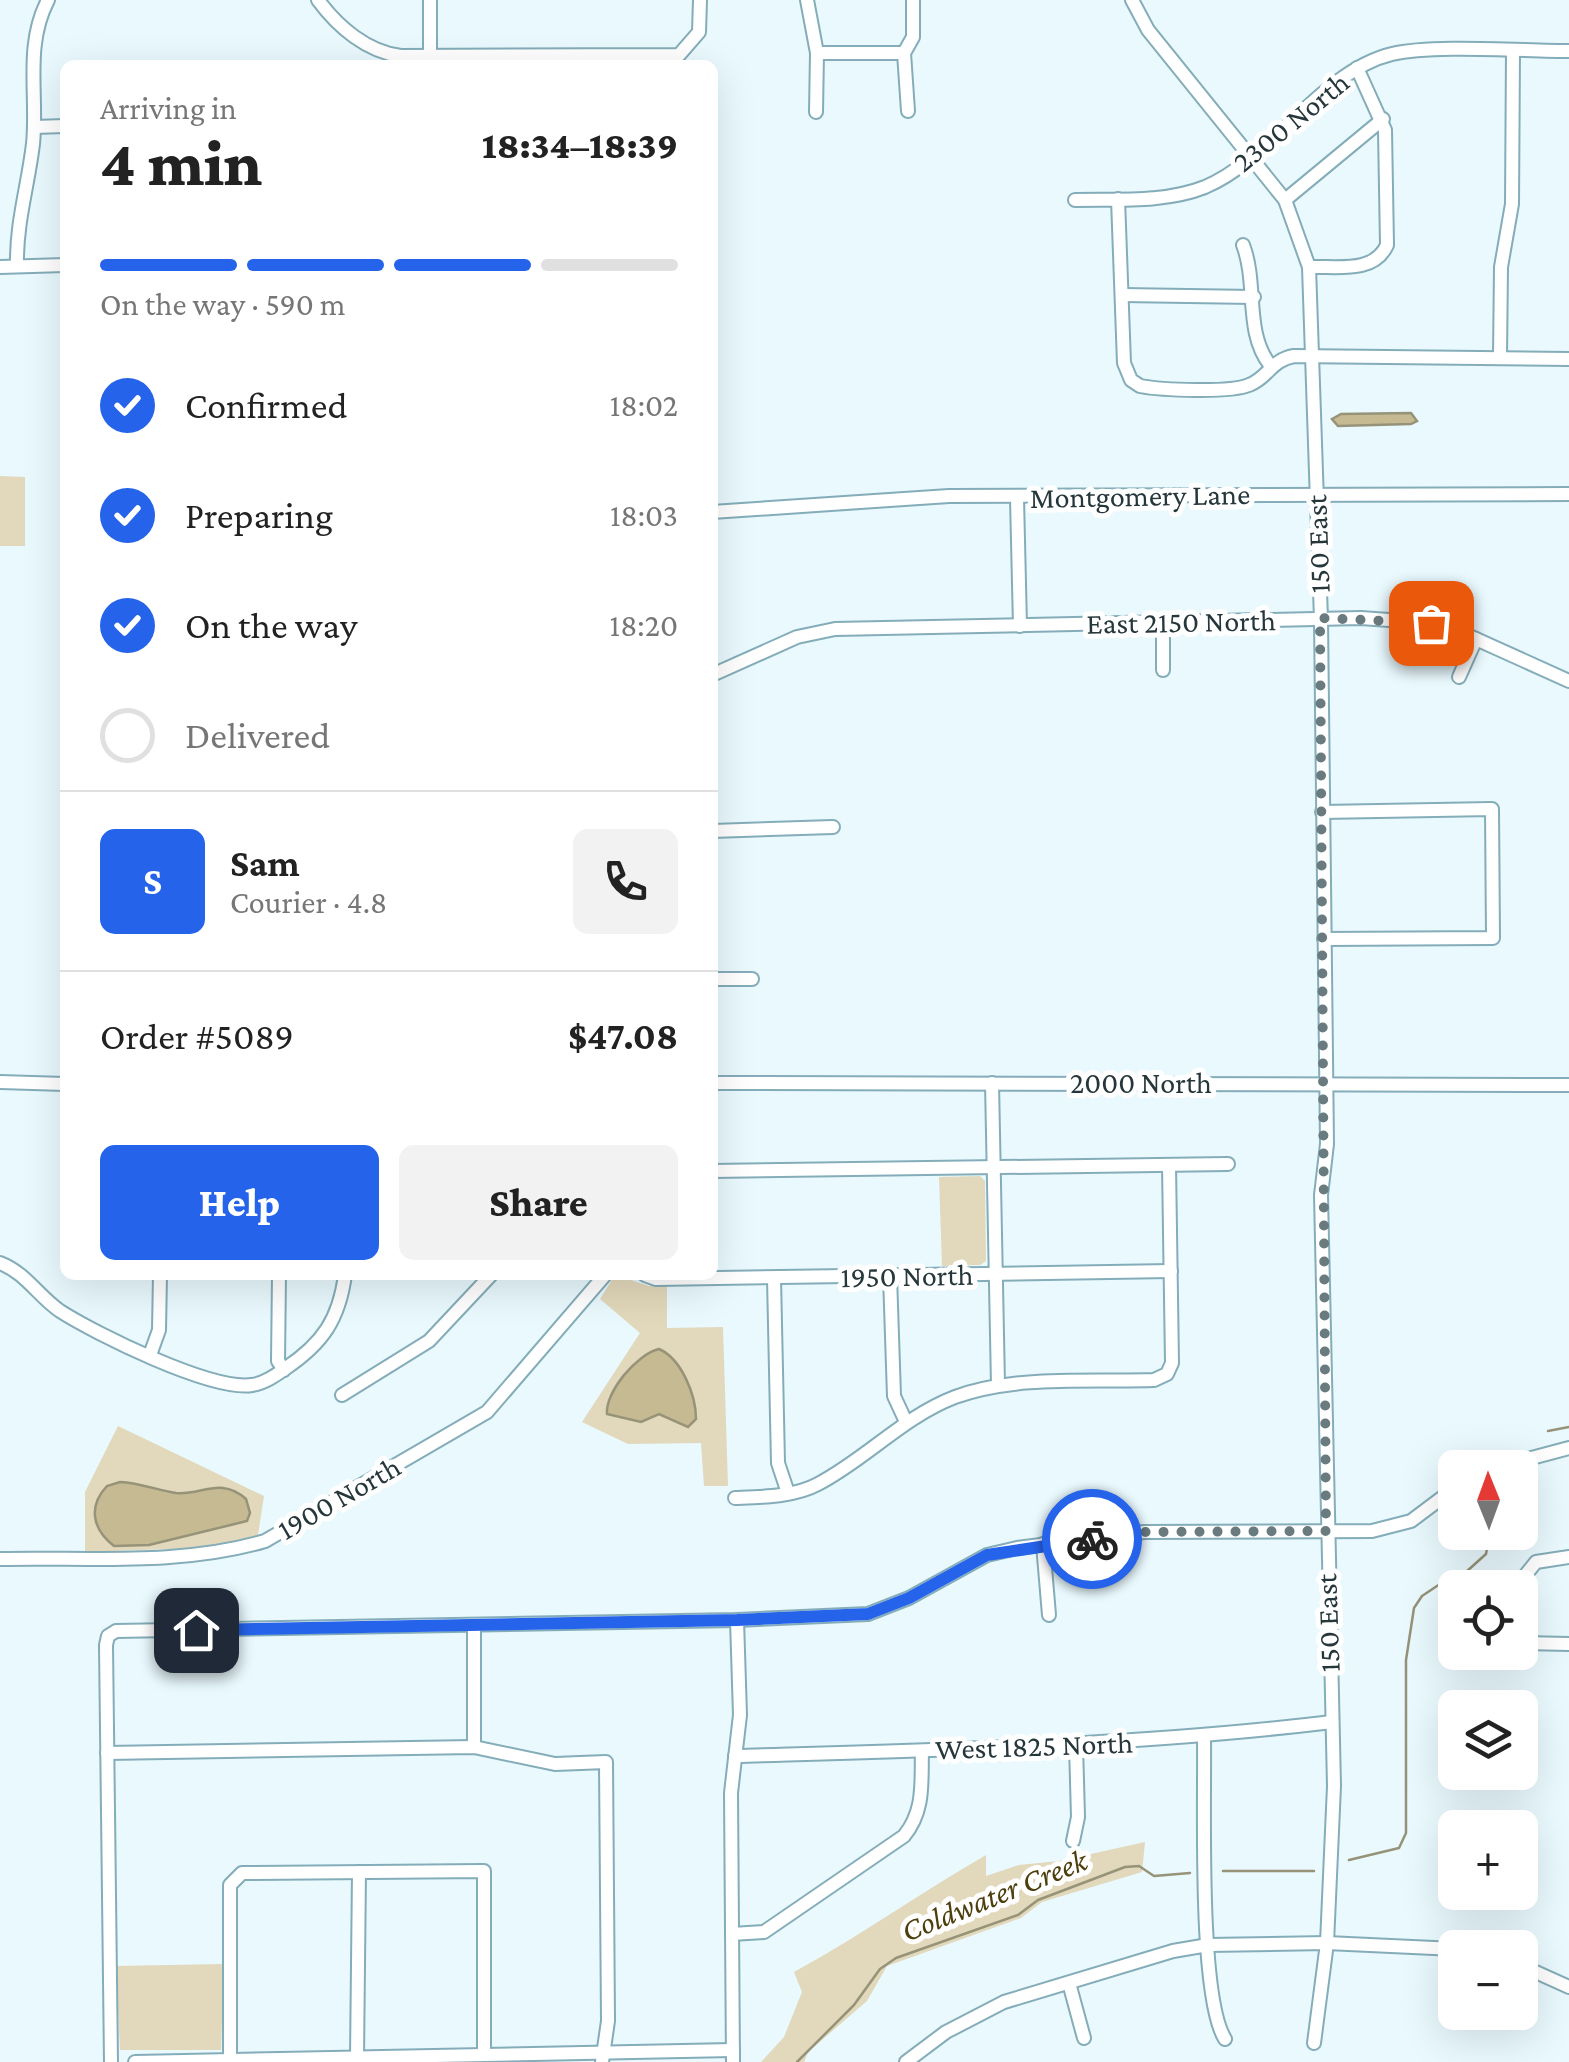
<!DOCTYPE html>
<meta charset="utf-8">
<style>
body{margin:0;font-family:"Crimson Pro",serif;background:#f2f2f2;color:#222;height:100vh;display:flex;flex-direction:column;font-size:38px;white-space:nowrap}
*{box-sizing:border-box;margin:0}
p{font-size:32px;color:#767676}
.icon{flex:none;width:55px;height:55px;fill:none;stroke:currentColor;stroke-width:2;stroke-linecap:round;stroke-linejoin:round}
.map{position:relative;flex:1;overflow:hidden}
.side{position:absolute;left:60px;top:60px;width:658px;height:1220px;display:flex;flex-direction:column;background:#fff;border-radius:15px;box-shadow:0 10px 40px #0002}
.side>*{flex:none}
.needle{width:65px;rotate:359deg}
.tools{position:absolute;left:1438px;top:1450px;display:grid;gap:20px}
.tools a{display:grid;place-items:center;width:100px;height:100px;border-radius:15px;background:#fff;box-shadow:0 10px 40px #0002;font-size:50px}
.pin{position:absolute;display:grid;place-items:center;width:85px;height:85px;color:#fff;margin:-42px;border-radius:20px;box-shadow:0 5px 15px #0006}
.courier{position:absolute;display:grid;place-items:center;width:100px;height:100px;margin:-50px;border:8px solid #2563eb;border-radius:50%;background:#fff;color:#222;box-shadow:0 2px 12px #0007}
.overview em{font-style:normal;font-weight:800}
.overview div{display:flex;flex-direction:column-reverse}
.overview{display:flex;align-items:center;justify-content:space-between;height:170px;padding:0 40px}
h1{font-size:65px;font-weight:800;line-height:75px}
.bar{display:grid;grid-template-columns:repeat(4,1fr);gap:15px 10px;align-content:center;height:120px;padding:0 40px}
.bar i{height:12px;border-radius:8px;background:#e0e0e0}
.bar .active{background:#2563eb}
.bar p{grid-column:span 4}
.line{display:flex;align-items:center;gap:25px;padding:0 40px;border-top:2px solid #e0e0e0}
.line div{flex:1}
.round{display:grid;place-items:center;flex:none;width:105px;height:105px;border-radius:15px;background:#f2f2f2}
ol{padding:0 40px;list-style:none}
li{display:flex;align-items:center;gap:30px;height:110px}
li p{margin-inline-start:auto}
li .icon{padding:10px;border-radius:50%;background:#2563eb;color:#fff;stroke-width:4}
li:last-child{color:#767676}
li i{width:55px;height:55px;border:5px solid #e0e0e0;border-radius:50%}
.button{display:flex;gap:20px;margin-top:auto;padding:20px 40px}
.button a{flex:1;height:115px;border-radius:15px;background:#2563eb;color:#fff;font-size:40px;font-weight:800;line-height:115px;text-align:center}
.button a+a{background:#f2f2f2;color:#222}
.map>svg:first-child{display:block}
.green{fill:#e2d8bb}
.water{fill:#c6ba93;stroke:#969379;stroke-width:2.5}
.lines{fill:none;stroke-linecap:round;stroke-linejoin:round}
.stream{stroke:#969379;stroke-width:2.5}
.minor-casing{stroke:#84adb9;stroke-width:16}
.minor{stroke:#fff;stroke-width:12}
.done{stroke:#6a7b7f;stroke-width:10;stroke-dasharray:0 18}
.route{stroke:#2563eb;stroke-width:12}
.labels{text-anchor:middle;stroke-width:10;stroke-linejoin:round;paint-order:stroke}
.street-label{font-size:30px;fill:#26373b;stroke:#fff}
.water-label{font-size:32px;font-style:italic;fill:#4d3f0d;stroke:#fff}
</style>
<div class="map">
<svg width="1569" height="2062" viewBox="0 0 1569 2062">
<rect width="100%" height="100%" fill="#e9f9fe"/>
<!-- green -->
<g class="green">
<polygon points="0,476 25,477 25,546 0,546"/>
<polygon points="980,1176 985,1181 986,1261 980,1265 942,1266 939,1177"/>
<polygon points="615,1275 649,1286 667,1286 667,1328 723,1327 728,1486 704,1486 701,1443 628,1444 582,1422 640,1333 600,1299"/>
<polygon points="118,1426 264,1496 258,1535 224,1547 85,1552 85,1492"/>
<path d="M1145,1842L1142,1872L1042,1902L1021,1918L887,1966L867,2001L808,2052L804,2062H761L784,2037L802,1992L794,1972C860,1936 920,1893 986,1855V1876L1019,1865L1059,1861Z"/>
<polygon points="224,1964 221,2050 120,2050 116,1966"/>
</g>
<!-- water -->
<g class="water">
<polygon points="1411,413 1417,421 1411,424 1338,426 1332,419 1341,414"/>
<path d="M659,1349C682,1359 696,1396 696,1419L688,1427L659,1414L641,1422L607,1414C605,1392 637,1354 659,1349Z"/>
<path d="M120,1482C140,1483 157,1490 176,1493C200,1496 221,1476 246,1499L250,1513L247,1521L149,1545L114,1546C92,1529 88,1506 107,1486Z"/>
</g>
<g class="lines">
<!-- stream -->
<g class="stream">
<polyline points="1548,1431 1569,1427"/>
<polyline points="1349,1860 1399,1848 1406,1833 1406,1660 1414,1608 1422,1596 1440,1584 1456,1581 1486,1554 1490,1532"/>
<polyline points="1223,1871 1314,1871"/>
<polyline points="797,2062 854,2005 880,1969 896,1958 1018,1915 1038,1900 1125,1867 1139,1866 1154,1876 1190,1873"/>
</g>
<defs>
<g id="minor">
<path d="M318,0C338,27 367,52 401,56L679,55L699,32L700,0"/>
<polyline points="430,0 430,56"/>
<polyline points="807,0 817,53 816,112"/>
<polyline points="1132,0 1148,30 1285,200 1309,267 1321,619 1327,1144 1321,1195 1334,1786 1327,1943 1314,2043"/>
<polyline points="817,53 904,53"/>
<polyline points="908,111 904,53 913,37 913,0"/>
<polyline points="34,127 65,126"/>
<path d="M1118,199L1124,363L1131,380L1140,386C1161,390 1230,393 1249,385C1268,378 1271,360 1294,356L1569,359"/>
<path d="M1075,200C1117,199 1165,203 1205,187C1273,158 1321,71 1392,54C1433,44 1523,51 1569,51"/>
<polyline points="1285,200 1383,119"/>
<path d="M1243,245C1258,284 1244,332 1270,365"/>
<path d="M17,266C16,223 28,186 33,144C38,95 24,46 48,0"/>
<polyline points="0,267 65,265"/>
<path d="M1309,267C1337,266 1374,274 1387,245L1385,130L1357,68"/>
<polyline points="1122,295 1254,297"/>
<polyline points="1500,356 1501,267 1512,204 1513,51"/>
<polyline points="1017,498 1020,626"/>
<polyline points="712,512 949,496 1569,494"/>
<polyline points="1163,622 1163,670"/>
<polyline points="712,675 797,637 835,629 1361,618 1431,623 1456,630 1569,681"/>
<polyline points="1459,677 1476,639"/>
<polyline points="1322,812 1492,809 1493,938 1324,939"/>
<polyline points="712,831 833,827"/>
<polyline points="712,979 752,979"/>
<polyline points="0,1082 65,1084"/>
<polyline points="712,1083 1569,1085"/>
<polyline points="992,1083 998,1385"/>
<polyline points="712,1171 1228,1164"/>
<path d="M0,1263C26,1273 38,1296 60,1311C96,1334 211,1391 252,1385C265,1383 276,1375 286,1368C323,1343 339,1319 345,1275"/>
<polyline points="279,1275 278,1361 284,1370"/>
<polyline points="645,1275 656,1279 1171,1271"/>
<polyline points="890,1276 894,1396 906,1422"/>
<polyline points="774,1278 778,1463 788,1493"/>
<polyline points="150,1355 159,1330 160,1275"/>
<polyline points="342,1395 429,1341 491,1275"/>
<polyline points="1494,1468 1569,1448"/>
<path d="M735,1498C761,1497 794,1497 818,1484C866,1459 903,1417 955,1397C1016,1375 1089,1382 1154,1380L1167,1374L1172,1363L1169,1165"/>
<polyline points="1043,1544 1049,1615"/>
<path d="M0,1559C87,1557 181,1566 265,1541L487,1412L605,1275"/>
<polyline points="1515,1588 1536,1562 1569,1557"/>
<polyline points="474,1625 474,1747"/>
<polyline points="1520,1643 1569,1644"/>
<path d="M1204,1738C1205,1799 1198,1996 1225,2039"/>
<polyline points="107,1753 474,1747 555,1764 606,1762 608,2021 602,2062"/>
<path d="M735,1756C935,1750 1133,1746 1332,1722"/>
<polyline points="1073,1841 1078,1817 1076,1745"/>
<path d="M732,1934L764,1932L904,1836C925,1810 921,1783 922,1751"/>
<polyline points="1520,1965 1569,1987"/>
<polyline points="1069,1983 1084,2038"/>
<polyline points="357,2058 359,1872"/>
<polyline points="230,2060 230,1885 242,1873 484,1871 484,2055"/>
<polyline points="111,2062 106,1645 108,1636 116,1631 737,1620 868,1614 909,1598 987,1555 1017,1548 1144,1532 1372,1531 1411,1521 1455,1488"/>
<polyline points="135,2062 733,2050"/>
<polyline points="733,2062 731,1793 740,1715 737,1620"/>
<polyline points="906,2062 946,2032 1004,2002 1173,1951 1208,1945 1327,1943 1455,1949"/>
</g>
</defs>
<!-- minor casing -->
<use href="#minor" class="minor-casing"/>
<!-- minor -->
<use href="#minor" class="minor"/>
</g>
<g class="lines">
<!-- done -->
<polyline class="done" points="1092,1539 1144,1532 1326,1531 1320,618 1431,623"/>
<!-- route -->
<polyline class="route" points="196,1630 737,1620 868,1614 909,1598 987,1555 1092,1539"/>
</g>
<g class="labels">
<!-- street labels -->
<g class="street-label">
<text transform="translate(1291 122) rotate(-39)" y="10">2300 North</text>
<text transform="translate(1140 496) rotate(-1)" y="10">Montgomery Lane</text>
<text transform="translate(1318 544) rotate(-92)" y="10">150 East</text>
<text transform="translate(1181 622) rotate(-1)" y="10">East 2150 North</text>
<text x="1141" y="1093">2000 North</text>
<text transform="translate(907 1276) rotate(-1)" y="10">1950 North</text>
<text transform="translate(339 1498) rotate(-30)" y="10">1900 North</text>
<text transform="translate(1328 1623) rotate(-92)" y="10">150 East</text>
<text transform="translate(1034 1746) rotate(-2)" y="10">West 1825 North</text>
</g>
<!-- water labels -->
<g class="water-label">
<text transform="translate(994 1895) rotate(-22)" y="11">Coldwater Creek</text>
</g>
</g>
</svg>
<div class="tools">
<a><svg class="needle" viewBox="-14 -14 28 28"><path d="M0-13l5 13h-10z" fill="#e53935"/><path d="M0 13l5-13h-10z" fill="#767676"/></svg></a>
<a><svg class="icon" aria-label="locate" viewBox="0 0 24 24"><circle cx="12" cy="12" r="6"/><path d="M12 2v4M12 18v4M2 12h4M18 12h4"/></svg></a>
<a><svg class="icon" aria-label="layers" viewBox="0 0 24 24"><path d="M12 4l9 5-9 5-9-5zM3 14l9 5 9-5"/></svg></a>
<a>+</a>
<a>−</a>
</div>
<div class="pin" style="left:1431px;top:623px;background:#ea580c"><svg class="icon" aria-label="bag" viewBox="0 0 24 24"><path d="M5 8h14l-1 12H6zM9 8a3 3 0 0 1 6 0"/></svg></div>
<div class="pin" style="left:196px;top:1630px;background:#1f2937"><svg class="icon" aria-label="home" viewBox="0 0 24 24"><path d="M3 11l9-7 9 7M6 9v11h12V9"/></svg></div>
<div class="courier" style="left:1092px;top:1539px"><svg class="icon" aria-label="bike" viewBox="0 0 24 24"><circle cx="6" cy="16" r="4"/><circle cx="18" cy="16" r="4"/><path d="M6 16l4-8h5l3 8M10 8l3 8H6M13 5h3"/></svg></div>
<section class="side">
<div class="overview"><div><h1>4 min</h1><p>Arriving in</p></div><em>18:34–18:39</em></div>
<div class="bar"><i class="active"></i><i class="active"></i><i class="active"></i><i></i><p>On the way · 590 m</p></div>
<ol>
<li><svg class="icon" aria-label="check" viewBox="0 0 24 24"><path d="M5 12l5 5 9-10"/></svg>Confirmed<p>18:02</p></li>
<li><svg class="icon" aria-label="check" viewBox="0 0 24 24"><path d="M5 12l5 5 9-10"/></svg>Preparing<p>18:03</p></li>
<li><svg class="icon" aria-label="check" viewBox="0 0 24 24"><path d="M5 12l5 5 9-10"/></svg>On the way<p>18:20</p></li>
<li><i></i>Delivered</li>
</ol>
<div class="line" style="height:180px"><b class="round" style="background:#2563eb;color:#fff">S</b><div><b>Sam</b><p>Courier · 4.8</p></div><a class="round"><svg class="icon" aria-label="phone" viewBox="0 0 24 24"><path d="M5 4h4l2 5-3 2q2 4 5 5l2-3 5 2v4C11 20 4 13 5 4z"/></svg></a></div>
<div class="line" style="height:130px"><div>Order #5089</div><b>$47.08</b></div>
<div class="button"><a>Help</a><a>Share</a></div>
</section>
</div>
